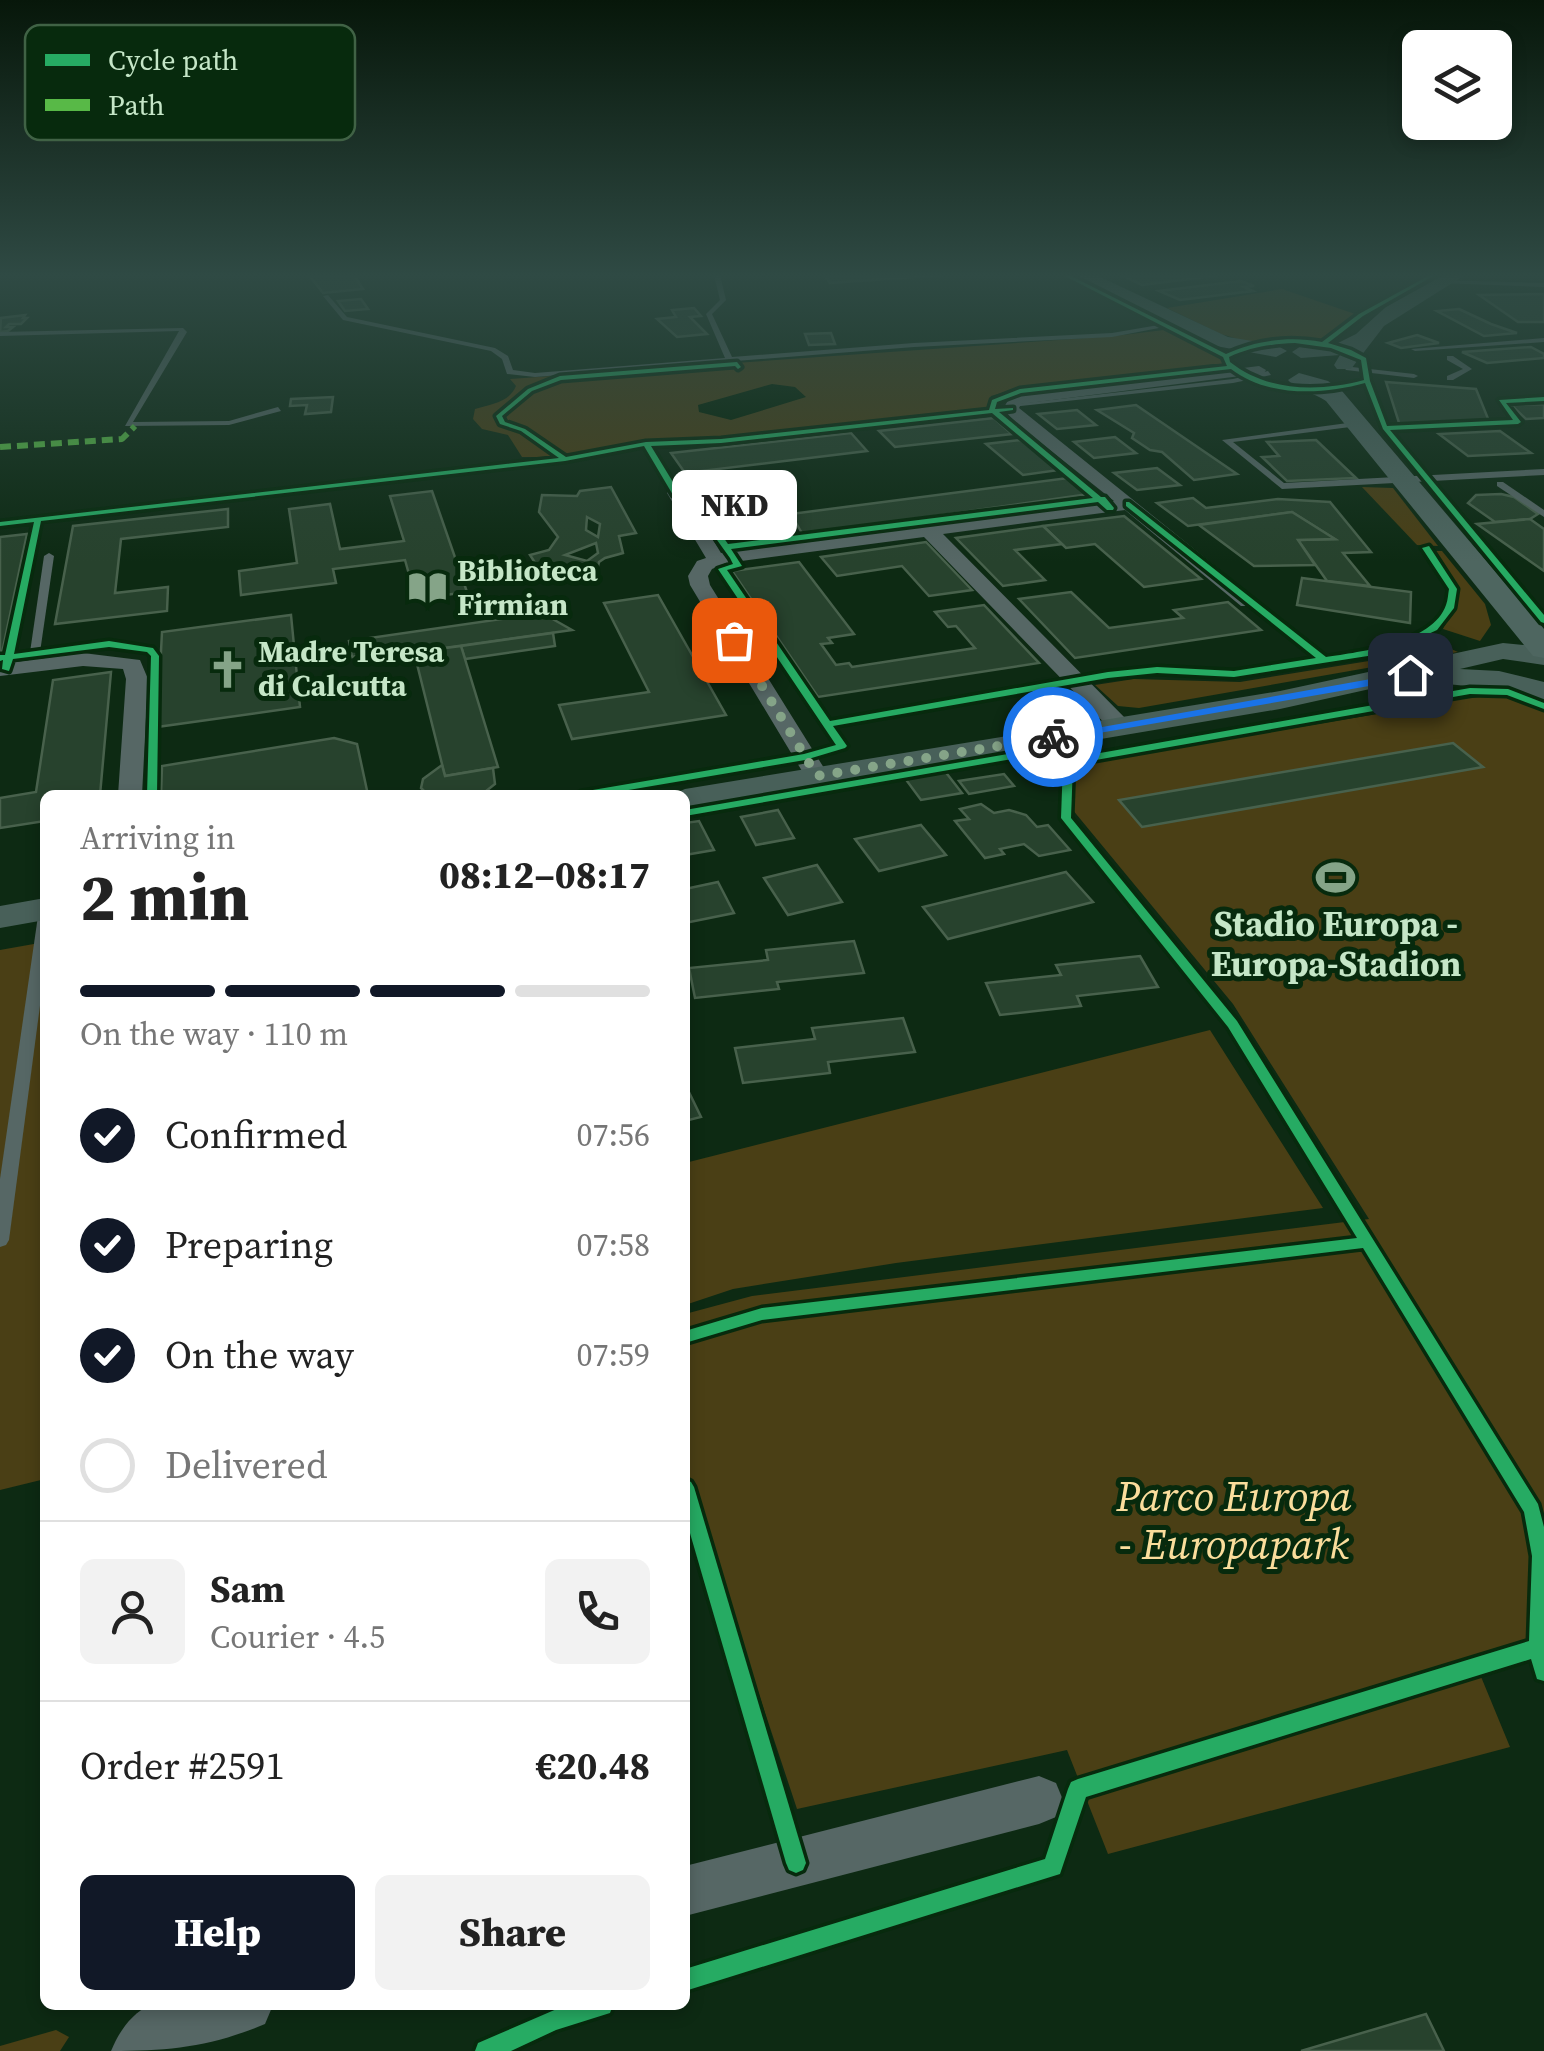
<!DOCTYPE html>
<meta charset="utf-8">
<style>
body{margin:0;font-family:"Source Serif 4",serif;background:#f2f2f2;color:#222;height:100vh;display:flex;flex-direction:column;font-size:38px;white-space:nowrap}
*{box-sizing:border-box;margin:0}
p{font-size:32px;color:#767676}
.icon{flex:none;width:55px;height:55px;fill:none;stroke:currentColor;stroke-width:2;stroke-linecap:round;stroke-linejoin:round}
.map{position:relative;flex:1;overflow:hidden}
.panel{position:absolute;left:40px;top:790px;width:650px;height:1220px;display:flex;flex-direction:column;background:#fff;border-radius:15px;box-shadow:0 5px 15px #0003}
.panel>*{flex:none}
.controls{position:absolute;left:1402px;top:30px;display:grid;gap:20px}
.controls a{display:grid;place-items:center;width:110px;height:110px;border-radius:15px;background:#fff;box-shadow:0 5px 15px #0003;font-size:50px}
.pin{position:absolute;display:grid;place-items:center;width:85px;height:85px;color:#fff;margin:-42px;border-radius:20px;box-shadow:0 5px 15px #0006}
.courier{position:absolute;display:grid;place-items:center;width:100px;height:100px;margin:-50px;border:8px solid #1a73e8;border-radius:50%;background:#fff;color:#222;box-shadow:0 2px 12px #0007}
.bubble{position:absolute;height:70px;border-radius:15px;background:#fff;box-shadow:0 5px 15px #0003;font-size:32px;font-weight:800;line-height:70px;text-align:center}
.summary em{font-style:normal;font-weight:800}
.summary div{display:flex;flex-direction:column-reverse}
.summary{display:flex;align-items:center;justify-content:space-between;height:170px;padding:0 40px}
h1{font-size:65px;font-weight:800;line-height:75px}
.bar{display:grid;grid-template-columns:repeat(4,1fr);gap:15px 10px;align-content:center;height:120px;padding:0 40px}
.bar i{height:12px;border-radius:8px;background:#e0e0e0}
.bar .active{background:#111827}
.bar p{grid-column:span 4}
.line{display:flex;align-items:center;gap:25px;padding:0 40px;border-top:2px solid #e0e0e0}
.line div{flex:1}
.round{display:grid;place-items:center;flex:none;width:105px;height:105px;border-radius:15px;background:#f2f2f2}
ol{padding:0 40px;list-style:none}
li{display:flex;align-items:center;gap:30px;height:110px}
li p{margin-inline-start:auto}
li .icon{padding:10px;border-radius:50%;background:#111827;color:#fff;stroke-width:4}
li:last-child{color:#767676}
li i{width:55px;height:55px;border:5px solid #e0e0e0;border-radius:50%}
.primary-button{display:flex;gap:20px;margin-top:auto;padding:20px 40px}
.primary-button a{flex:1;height:115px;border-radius:15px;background:#111827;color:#fff;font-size:40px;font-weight:800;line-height:115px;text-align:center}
.primary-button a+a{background:#f2f2f2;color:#222}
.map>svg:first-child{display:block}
.green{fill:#4a3f15}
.water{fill:#012104}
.building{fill:#27422d;stroke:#48614c;stroke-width:2.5;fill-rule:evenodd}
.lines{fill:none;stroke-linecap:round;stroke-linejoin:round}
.service{fill:#566765;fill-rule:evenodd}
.minor{fill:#566765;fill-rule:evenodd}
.secondary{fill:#486059;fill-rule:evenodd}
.primary{fill:#4e6660;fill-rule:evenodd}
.quiet{stroke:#58b947;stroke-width:6;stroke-dasharray:11 6;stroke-linecap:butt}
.cycleway-casing{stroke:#072a0d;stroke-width:7}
.cycleway{fill:#26ab63;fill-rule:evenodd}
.route{fill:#1a73e8}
.done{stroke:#85a488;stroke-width:10;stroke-dasharray:0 18}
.labels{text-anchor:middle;stroke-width:10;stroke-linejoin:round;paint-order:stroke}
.far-poi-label{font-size:30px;font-weight:bold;fill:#c5e6c7;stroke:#072a0d;text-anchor:start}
.poi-label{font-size:35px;font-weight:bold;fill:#c5e6c7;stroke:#072a0d}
.near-park-label{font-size:42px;font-style:italic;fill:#fadd9c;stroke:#072a0d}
.key{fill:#072a0d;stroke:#406245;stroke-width:2.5}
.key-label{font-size:28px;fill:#c5e6c7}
</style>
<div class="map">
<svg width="1544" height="2051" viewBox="0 0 1544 2051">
<rect width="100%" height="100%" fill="#0d2a13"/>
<!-- green -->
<g class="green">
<polygon points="1282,289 1358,315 1326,339 1313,343 1251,343 1221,334 1167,308"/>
<path d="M1172,329L1222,356L1225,363L1015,389L991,396L987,408L724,438L640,441L554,457H522L508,435L482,429L473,419L475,409C490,404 509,403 516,386L510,379L1115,336Z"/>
<polygon points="1362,487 1393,488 1438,546 1417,545"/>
<path d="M1434,551H1442L1485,604L1491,625L1480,641L1443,629C1445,622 1452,618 1456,610C1465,588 1446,567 1434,551Z"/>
<polygon points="1449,648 1458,652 1139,708 1118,706 1095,685 1134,679 1240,682"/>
<polygon points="1490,695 1513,698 1544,711 1544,1650 1477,1667 1510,1747 1108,1854 1067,1750 797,1809 685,1471 685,1314 752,1296 1369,1219 1233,1004 1072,809 1074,765"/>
<polygon points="45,942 45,1479 0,1490 0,950"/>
<polygon points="1210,1030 1323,1208 896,1263 733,1289 685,1305 685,1163"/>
<polygon points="56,2030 69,2037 60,2051 0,2051 0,2046"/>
</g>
<!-- water -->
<polygon class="water" points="772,384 795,387 806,397 731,420 699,412 698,405"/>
<!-- building -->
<g class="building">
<polygon points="309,275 354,275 363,289 323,293"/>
<polygon points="824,275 944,275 830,283"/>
<polygon points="1133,275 1212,275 1214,276 1142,285 1123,276"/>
<polygon points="1241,281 1254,286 1244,287 1253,291 1180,300 1159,291"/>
<polygon points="1544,294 1544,322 1518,322 1479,295"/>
<polygon points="361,299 368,309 345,311 338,301"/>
<polygon points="694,308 701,316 690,317 707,334 677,337 657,319 676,317 672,310"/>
<polygon points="1459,309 1491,324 1517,333 1484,336 1437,311"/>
<polygon points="25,315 23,318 27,318 21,324 9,324 6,327 13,327 8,331 0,332 1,318"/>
<polygon points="831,333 835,344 809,345 805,334"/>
<polygon points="1417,335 1439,343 1401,348 1388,343"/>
<polygon points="1531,347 1544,354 1544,358 1487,363 1462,352"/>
<polygon points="1386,382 1476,389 1489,421 1400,426"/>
<polygon points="333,397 331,412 305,414 307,405 290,406 291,399"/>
<polygon points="1544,404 1544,418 1526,419 1511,405"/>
<polygon points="1136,405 1237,474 1194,480 1162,452 1150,450 1132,438 1134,433 1097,410"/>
<polygon points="1077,410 1096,425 1057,429 1038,414"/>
<polygon points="994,418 1012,434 895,447 879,431"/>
<polygon points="1500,431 1531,453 1468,456 1439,434"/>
<polygon points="851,433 867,451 685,473 671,453"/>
<polygon points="1115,437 1136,453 1094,458 1074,442"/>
<polygon points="1021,440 1059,470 1023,475 986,444"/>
<polygon points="1316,440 1356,478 1287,481 1262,457 1279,456 1267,442"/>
<polygon points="1157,468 1180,485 1137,490 1114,473"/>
<polygon points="732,478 778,537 735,541 692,482"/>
<polygon points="1068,478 1089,494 803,535 791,514"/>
<path d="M611,487L636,533L619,536L623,553L605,558L599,562L597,571L581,579L543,575L530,555L549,550L558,537L539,512L542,495L577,496L580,491ZM587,517L600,524L598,537L586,530ZM596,543L598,553L587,561L565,555Z"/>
<polygon points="432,491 467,592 416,599 405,560 333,569 336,583 241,595 239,571 297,563 289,509 330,504 340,549 404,541 390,496"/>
<polygon points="1501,494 1514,497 1538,514 1530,519 1495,522 1468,503 1476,495"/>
<polygon points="1193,498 1206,508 1278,499 1330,502 1371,552 1343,553 1370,586 1327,581 1298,540 1335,539 1292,512 1188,526 1157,503"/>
<polygon points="228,509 228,527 121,539 115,593 168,587 167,611 55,624 73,526"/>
<polygon points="1292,512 1335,539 1298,540 1315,565 1254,566 1199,525"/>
<polygon points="1124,516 1201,579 1144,587 1095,544 1066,548 1043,526"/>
<polygon points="1530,519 1544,529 1544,571 1477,524"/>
<polygon points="1043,526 1062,544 1015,550 1045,580 1003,586 956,538"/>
<polygon points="27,534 2,653 0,653 0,537"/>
<polygon points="926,542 972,590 929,596 902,566 837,576 821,557"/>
<polygon points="799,562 854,634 828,638 832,643 821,644 836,665 849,663 852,667 975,648 956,626 948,627 935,612 984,605 1039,663 818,697 732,571"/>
<polygon points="1302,578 1411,592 1410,623 1297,605"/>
<polygon points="1071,592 1109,628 1183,618 1174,610 1228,602 1261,630 1075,658 1019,599"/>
<polygon points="658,595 726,715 572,739 559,705 649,692 604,603"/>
<polygon points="542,613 572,630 359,660 358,656 352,657 349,641"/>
<polygon points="291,615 300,707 157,727 162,632"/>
<polygon points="553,633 555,646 465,659 461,646"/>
<polygon points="461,646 498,767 445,776 414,652"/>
<polygon points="111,672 100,795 45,795 45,821 0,828 0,798 36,792 53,680"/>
<polygon points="334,738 357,744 368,795 161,795 162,766"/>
<polygon points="1453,743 1483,767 1142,827 1119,800"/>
<polygon points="442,765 445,776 493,768 495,784 481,795 428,795 421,788 423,779"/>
<polygon points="944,770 962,793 921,800 904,777"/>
<polygon points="1004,774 1014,786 969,794 959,781"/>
<polygon points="981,804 994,813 1009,810 1026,815 1037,827 1048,825 1070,850 1039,856 1024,844 1000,849 1004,854 985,858 955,821 969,819 960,809"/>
<polygon points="778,810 794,838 756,845 741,817"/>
<polygon points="699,821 714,850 685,855 685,823"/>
<polygon points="921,825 946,855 879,871 855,839"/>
<polygon points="817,865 842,902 788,915 764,878"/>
<polygon points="1066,872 1093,902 948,939 923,907"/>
<polygon points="718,882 734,913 685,923 685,889"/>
<polygon points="854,941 864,973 777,982 779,989 695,998 689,968 768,960 766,950"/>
<polygon points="1140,956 1158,987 1077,996 1081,1006 1000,1015 986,983 1061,975 1056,965"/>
<polygon points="903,1018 915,1052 828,1062 830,1073 743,1083 735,1048 815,1039 812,1028"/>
<polygon points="685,1084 701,1117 685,1121"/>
<polygon points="1426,2014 1444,2051 1301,2051"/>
</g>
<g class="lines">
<!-- service -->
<g class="service">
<polygon points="714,275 720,275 726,300 712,314 732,357 914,343 1112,333 1182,321 1185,323 1112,337 914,347 535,377 507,374 502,359 491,351 343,320 323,296 328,295 347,317 495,348 508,356 513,370 535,373 725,358 706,314 720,300"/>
<polygon points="1439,280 1544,283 1544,287 1441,283"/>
<polygon points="183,328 187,332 133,422 229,421 278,407 281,411 229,425 125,426 179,331 0,336 0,332"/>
<polygon points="1544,338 1544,342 1415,351 1411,349"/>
<polygon points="1447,356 1453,356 1472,369 1453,380 1447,380 1447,376 1463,369 1447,360"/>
<polygon points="1343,366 1414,374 1418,376 1414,378 1346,370"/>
<polygon points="1268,371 1271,375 1233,383 1011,407 1007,405 1233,379"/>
<polygon points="1355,422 1359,424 1358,426 1233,442 1284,483 1544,469 1544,475 1282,489 1222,440"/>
<polygon points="1497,482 1503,482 1544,510 1544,517 1497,486"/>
<polygon points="49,553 54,556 38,666 33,669 28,666 44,556"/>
<polygon points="45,912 45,968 9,1240 6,1245 0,1247 0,1179 38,916"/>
</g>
<!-- minor -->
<g class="minor">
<polygon points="1259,366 1266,370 1264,373 1021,404 1019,408 1255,598 1255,606 1241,606 1125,510 943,534 1130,723 1133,728 1130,733 1114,733 924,537 726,563 712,569 708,576 710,585 829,776 826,781 808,781 690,585 688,576 697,561 706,558 667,493 670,489 682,489 721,553 1114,501 1016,423 1003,409 1010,397"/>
<polygon points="83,653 140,660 148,679 142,795 118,795 126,679 123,669 83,666 0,676 0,664"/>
<polygon points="1039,1776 1056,1783 1063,1800 1056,1817 1039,1824 685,1916 685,1866"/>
<path d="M151,2005H273L265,2024C210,2047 170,2051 111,2051C119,2032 131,2013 151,2005Z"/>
</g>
<!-- secondary -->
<g class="secondary">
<polygon points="1444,275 1465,275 1384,326 1351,369 1337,369 1334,365 1340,355 1301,358 1292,352 1301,346 1334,345 1356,334 1386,307"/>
<polygon points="1503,643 1544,647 1544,665 1503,659 1460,669 1499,671 1544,682 1544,700 1499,689 1436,683 1433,675 1280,709 685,809 685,795 671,795 685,789 1280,691"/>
<polygon points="45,898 45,920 0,928 0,906"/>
</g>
<!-- primary -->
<g class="primary">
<polygon points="1072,275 1096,275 1228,337 1276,345 1287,351 1276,357 1216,346"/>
<path d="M1299,373L1328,381L1342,391L1544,629V658L1533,656L1326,401C1315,393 1296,390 1288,380Z"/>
</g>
<!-- quiet -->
<polyline class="quiet" points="0,447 122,439 135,426"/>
<defs>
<g id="cycleway">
<path d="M1063,275H1069L1226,354C1256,340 1290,336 1322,342L1359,314L1430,275H1435L1363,316L1328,343L1351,350L1366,358L1370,381L1387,426L1513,420L1499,400L1544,397V401L1506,403L1521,422L1518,424L1390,430L1544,615V623L1541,622L1383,429L1365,383C1322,395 1267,397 1231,369L1021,393L997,402L995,409L1013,408V410L999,412L1101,497H1105L1114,508L1113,510H1107L1098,502L731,549L742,566L727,570L830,721L1108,672L1157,667L1234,671L1316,658L1126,506V502H1129L1326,657C1360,652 1433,643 1446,605C1448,600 1448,594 1449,589L1422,548L1429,546L1457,589L1454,608L1437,630L1387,653L1234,677L1157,673L1108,678L833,726L847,746L845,748L805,760L599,795H576L581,792L804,754L836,745L718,569L733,564L730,558L694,508L673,495L644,446L565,461L41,521L14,654L109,641L153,648L159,656L157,795H147L151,656L147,652L109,647L13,659L9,671L2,669L3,660L0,661V655H5L34,522L0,526V522L559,458L521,431L500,424L496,416L528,389L560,376L737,362L741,367L738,369L735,366L561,380L532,391L502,416L505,422L525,429L566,457L646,442L721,439L989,410L992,400L1020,389L1227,366L1223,357ZM1295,343L1331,348L1361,360L1364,380C1319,392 1268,392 1230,362L1229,357C1251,347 1271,344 1295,343ZM992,413L1093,498L728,544L700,504L679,492L651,446L721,443Z"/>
<polygon points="1470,688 1508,689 1544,703 1544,709 1507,695 1470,694 1073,764 1071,818 1237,1021 1538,1504 1544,1527 1544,1681 1537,1679 1531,1659 1086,1797 1060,1874 685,1991 685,1969 1045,1859 1068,1789 1071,1782 1078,1779 1529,1641 1532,1556 1524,1512 1363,1248 762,1320 685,1343 685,1331 762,1308 1357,1238 1228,1027 1061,818 1063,762 1072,758 1058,751 685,816 685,810 1059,745 1083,756"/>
<polygon points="685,1479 691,1482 694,1487 806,1863 803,1870 796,1873 789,1870 786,1863 685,1516"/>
<polygon points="566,2005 613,2005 610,2013 556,2030 511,2051 475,2051 478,2043"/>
</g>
</defs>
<!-- cycleway casing -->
<use href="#cycleway" class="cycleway-casing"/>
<!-- cycleway -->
<use href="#cycleway" class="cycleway"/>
</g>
<!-- sky -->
<linearGradient id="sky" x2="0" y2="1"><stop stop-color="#07170a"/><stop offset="0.49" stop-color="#2f4a44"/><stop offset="1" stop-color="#2f4a44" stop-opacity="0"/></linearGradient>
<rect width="1544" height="562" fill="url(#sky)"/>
<!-- route -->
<polygon class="route" points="1410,672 1415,678 1053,741 1046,737"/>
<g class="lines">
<!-- done -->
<polyline class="done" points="734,640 817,776 1053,737"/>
</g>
<!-- icons -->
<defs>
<symbol id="library-bare" viewBox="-9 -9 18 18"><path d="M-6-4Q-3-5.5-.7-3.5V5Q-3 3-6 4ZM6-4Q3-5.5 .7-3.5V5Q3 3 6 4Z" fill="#85a488" stroke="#072a0d" stroke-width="2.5" paint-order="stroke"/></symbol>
<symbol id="church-bare" viewBox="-9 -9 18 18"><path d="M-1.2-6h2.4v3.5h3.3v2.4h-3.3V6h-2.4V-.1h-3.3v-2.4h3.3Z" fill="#85a488" stroke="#072a0d" stroke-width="2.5" paint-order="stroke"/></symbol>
<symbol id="stadium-bare" viewBox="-9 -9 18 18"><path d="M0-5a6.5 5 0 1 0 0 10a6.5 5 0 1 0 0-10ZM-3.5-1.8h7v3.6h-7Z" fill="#85a488" stroke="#072a0d" stroke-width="2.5" paint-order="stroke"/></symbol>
</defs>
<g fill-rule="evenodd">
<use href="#library-bare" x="400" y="560" width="55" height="55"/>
<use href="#church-bare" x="200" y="642" width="55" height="55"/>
<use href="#stadium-bare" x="1308" y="850" width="55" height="55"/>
</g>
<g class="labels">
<!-- far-poi labels -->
<g class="far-poi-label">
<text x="457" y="581">Biblioteca<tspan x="457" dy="34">Firmian</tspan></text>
<text x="258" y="662">Madre Teresa<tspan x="258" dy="34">di Calcutta</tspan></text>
</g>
<!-- poi labels -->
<g class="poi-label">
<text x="1336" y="936">Stadio Europa -<tspan x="1336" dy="40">Europa-Stadion</tspan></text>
</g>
<!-- near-park labels -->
<g class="near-park-label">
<text x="1234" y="1511">Parco Europa<tspan x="1234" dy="48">- Europapark</tspan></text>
</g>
</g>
<!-- legend -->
<rect x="25" y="25" width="330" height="115" rx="15" class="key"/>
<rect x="45" y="54" width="45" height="12" fill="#26ab63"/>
<rect x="45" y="99" width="45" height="12" fill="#58b947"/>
<g class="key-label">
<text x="108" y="70">Cycle path</text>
<text x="108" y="115">Path</text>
</g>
</svg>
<div class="controls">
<a><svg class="icon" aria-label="layers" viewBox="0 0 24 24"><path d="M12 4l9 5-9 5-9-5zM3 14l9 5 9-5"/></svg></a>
</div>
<div class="pin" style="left:734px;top:640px;background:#ea580c"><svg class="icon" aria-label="bag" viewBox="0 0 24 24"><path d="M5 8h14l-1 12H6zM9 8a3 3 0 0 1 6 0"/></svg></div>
<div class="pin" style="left:1410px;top:675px;background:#1f2937"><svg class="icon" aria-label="home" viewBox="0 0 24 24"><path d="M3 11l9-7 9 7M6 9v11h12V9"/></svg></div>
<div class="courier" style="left:1053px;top:737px"><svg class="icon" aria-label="bike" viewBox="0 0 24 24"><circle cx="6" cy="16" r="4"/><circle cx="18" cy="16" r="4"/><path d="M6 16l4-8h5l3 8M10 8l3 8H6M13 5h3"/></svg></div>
<div class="bubble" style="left:672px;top:470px;width:125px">NKD</div>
<section class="panel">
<div class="summary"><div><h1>2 min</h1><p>Arriving in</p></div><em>08:12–08:17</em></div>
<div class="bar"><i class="active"></i><i class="active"></i><i class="active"></i><i></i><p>On the way · 110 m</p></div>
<ol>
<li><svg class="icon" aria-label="check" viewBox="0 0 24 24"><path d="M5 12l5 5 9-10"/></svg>Confirmed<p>07:56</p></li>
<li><svg class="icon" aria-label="check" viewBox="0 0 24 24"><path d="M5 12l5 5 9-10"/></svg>Preparing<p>07:58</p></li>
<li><svg class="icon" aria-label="check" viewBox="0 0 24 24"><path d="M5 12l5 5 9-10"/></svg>On the way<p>07:59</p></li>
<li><i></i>Delivered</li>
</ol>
<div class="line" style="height:180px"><a class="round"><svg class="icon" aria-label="person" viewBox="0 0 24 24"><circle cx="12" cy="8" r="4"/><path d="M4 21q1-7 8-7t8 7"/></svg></a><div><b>Sam</b><p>Courier · 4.5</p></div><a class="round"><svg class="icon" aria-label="phone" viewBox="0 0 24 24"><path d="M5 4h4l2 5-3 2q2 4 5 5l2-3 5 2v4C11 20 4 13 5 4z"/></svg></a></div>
<div class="line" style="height:130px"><div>Order #2591</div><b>€20.48</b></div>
<div class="primary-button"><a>Help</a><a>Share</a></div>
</section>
</div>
